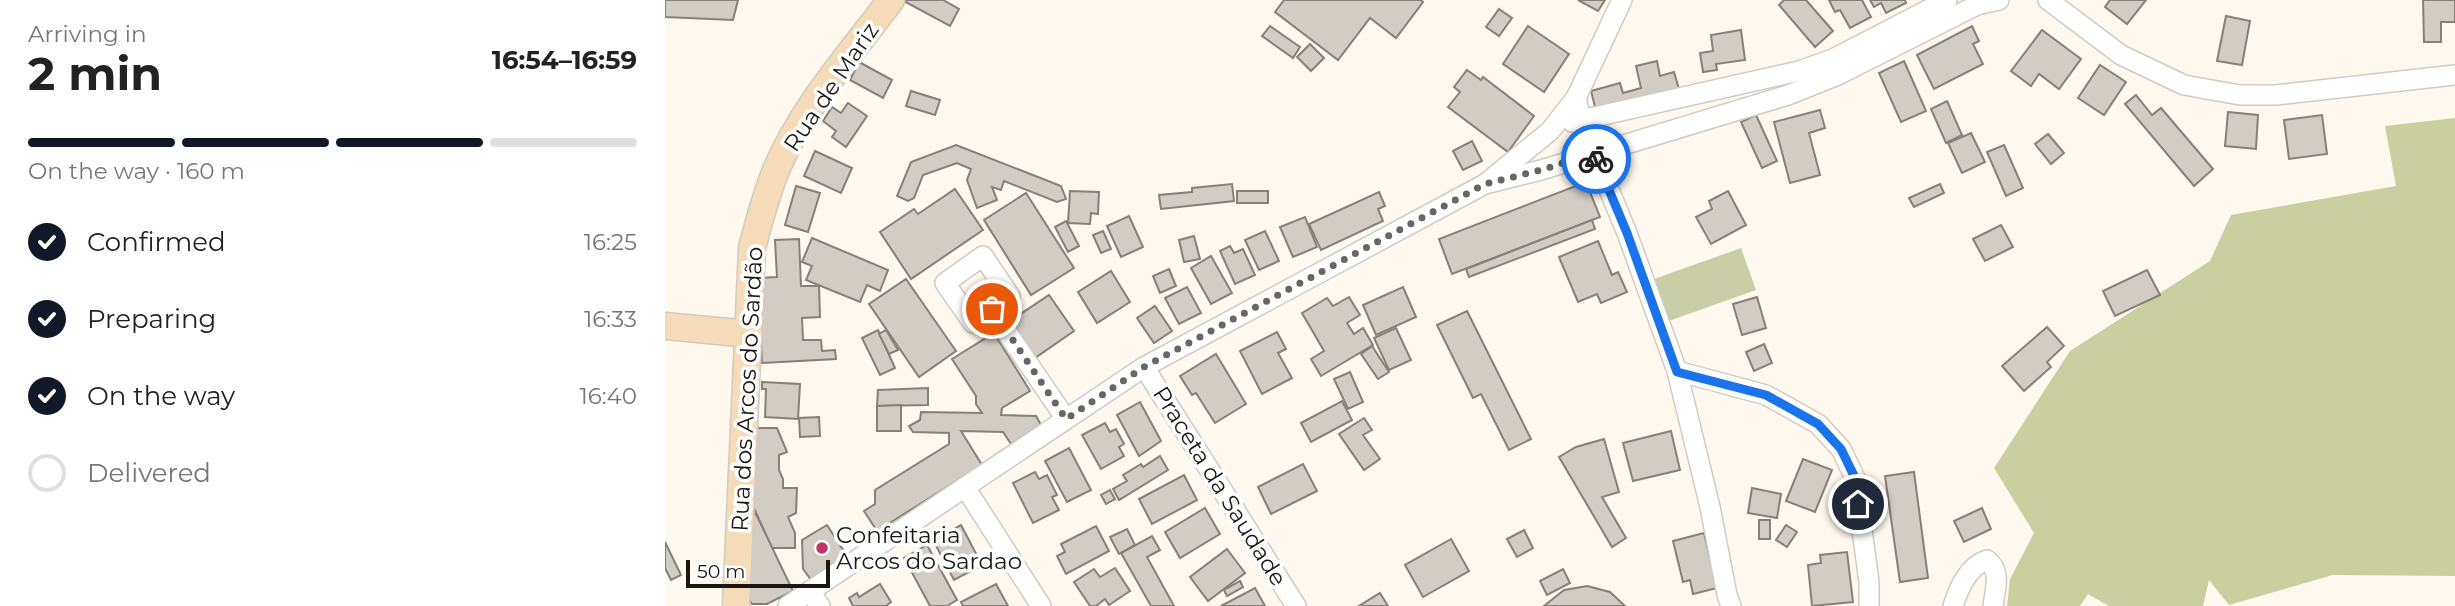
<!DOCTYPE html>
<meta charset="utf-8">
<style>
body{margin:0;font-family:Montserrat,sans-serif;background:#f6f6f6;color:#222;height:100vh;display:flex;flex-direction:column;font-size:26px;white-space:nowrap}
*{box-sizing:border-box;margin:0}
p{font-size:23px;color:#767676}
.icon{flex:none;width:38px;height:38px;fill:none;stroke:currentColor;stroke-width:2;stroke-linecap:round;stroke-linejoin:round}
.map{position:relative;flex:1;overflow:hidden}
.panel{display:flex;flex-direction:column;background:#fff;width:665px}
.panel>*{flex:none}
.scale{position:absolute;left:21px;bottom:18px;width:144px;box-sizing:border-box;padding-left:7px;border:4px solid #191714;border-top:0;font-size:19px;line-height:24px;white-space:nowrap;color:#191714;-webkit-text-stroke:5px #fff;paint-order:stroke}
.pin{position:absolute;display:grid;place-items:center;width:60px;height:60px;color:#fff;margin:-30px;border:4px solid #fff;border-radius:50%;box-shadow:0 2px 7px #0007}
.courier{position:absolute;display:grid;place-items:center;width:70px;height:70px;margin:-35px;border:5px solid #1a73e8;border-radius:50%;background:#fff;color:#222;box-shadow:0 2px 9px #0007}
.head em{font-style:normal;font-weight:700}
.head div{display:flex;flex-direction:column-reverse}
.head{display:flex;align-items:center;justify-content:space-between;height:119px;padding:0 28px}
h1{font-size:46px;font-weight:700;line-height:52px}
.bar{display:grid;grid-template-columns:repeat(4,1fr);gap:10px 7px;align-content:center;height:84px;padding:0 28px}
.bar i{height:9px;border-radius:5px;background:#e0e0e0}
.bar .active{background:#111827}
.bar p{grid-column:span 4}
ol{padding:0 28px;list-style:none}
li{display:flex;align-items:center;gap:21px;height:77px}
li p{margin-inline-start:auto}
li .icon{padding:7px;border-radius:50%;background:#111827;color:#fff;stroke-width:4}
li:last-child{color:#767676}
li i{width:38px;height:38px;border:4px solid #e0e0e0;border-radius:50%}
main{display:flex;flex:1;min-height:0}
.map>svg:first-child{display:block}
.green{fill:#c9cea6}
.forest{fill:#cacf9f}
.building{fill:#d2ccc4;stroke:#858078;stroke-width:2}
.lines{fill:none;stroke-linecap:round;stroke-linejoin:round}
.street-casing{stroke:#d1cbc2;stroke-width:22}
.secondary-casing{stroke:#d1cbc2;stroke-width:29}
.street{stroke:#fff;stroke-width:19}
.secondary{stroke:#f6dbb8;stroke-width:26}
.done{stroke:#696661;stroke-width:7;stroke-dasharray:0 12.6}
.route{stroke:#1a73e8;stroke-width:9}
.poi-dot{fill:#c23667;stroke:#fff;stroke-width:2.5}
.labels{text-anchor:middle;stroke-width:7;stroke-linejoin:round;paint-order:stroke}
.street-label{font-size:23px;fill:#191714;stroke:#fff}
.poi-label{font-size:23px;fill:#191714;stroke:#fff;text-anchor:start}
</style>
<main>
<section class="panel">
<div class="head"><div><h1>2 min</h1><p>Arriving in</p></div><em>16:54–16:59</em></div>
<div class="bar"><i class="active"></i><i class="active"></i><i class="active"></i><i></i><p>On the way · 160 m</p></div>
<ol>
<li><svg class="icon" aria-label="check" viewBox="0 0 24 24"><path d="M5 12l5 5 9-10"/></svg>Confirmed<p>16:25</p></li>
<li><svg class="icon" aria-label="check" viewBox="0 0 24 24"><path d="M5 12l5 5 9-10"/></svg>Preparing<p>16:33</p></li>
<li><svg class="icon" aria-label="check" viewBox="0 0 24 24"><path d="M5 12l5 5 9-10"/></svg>On the way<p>16:40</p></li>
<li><i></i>Delivered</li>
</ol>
</section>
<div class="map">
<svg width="1790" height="606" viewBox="0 0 1790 606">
<rect width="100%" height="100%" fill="#fef8ef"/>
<!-- green -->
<polygon class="green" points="1076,248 1091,290 1004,321 989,279"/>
<!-- forest -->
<polygon class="forest" points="1790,118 1790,576 1668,575 1564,605 1544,580 1538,606 1444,606 1423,594 1415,606 1342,606 1345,579 1369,533 1329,468 1405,351 1545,261 1566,215 1731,186 1720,126"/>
<!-- building -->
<g class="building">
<polygon points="0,0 73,0 68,20 0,17"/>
<polygon points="237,0 278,0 294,9 285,26"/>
<polygon points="619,0 756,0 758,2 731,38 705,18 673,60 610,12"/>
<polygon points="913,0 940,0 933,11"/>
<polygon points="1119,0 1141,0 1168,31 1150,47 1114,5"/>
<polygon points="1164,0 1197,0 1206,17 1185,28 1175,10 1170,12"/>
<polygon points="1205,0 1240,0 1241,3 1221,13 1216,3 1209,7"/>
<polygon points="1445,0 1481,0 1462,24 1440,7"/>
<polygon points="1758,0 1790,0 1790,22 1776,22 1776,42 1759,42"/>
<polygon points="834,9 847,18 834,36 821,27"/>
<polygon points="1561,16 1585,21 1577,65 1552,61"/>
<polygon points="605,26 635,47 628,58 597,36"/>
<polygon points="863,26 904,54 879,92 838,64"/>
<polygon points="1307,26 1314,41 1308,44 1318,64 1269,89 1252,55"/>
<polygon points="1076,30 1080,60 1051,64 1052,70 1038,72 1035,53 1048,51 1046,35"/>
<polygon points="1377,30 1416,59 1394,89 1374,74 1366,86 1346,71"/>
<polygon points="645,44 659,58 646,71 632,57"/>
<polygon points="992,61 995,76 1009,72 1014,89 931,111 926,91 955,83 958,93 976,88 971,66"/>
<polygon points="1239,61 1261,111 1236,122 1214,73"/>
<polygon points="194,62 227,80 218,98 185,80"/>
<polygon points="1435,65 1461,82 1439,115 1413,98"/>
<polygon points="802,70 816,80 818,77 869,116 843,152 783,107 795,92 789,87"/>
<polygon points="246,91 275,100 270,115 241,106"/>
<polygon points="1471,95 1487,115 1496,108 1548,169 1529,186 1460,104"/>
<polygon points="1282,101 1297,135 1281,143 1266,109"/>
<polygon points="183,103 202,116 181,147 167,137 171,131 158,121 167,107 176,113"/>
<polygon points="1155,110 1160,128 1144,133 1155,175 1125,183 1109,122"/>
<polygon points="1563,112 1593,115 1591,149 1560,146"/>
<polygon points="1091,115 1112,161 1097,168 1076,122"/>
<polygon points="1657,115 1662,154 1624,159 1619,120"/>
<polygon points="1306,133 1320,162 1297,173 1283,143"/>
<polygon points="1383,134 1399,153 1386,164 1370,144"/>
<polygon points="807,141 817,161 798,170 788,151"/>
<polygon points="291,145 396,186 401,199 392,202 339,181 336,190 327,187 332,200 312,208 302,180 306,169 292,163 258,175 249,198 243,201 232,196 246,162"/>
<polygon points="1339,145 1358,188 1341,196 1322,152"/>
<polygon points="150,151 187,168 176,193 139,176"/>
<polygon points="921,182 935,217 787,274 774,239"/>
<polygon points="567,184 569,201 496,209 494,195 527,192 527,188"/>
<polygon points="1275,184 1279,193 1249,207 1244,198"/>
<polygon points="131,186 155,193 143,232 120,225"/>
<polygon points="290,189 318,230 246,279 215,232 249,209 253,214"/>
<polygon points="405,191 434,192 433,214 426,213 425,224 403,223"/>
<rect x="572" y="191" width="31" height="12"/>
<polygon points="1063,191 1081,225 1046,244 1031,217 1047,209 1044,201"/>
<polygon points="714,192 720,206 713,209 718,221 656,250 644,224"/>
<polygon points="361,193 409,268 366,295 319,220"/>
<polygon points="464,216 478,247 456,257 442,226"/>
<polygon points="640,217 652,247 628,257 615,227"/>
<polygon points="927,220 930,229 804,277 801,269"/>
<polygon points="401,221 414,246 403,252 390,227"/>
<polygon points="1336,225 1348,247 1320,261 1308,239"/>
<polygon points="438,231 446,249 436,253 428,235"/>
<polygon points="600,231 614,261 594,270 580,240"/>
<polygon points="529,236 535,259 519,262 514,240"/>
<polygon points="147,238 223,270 215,291 202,285 195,302 141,280 147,266 137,262"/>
<polygon points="134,239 136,286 154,286 155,317 137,318 138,340 156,340 157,351 170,350 171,359 97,363 93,278 112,277 110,240"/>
<polygon points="933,241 947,275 953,272 962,292 936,303 932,294 913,302 894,257"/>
<polygon points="565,246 569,253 578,249 590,275 570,284 555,251"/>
<polygon points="546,256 567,293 546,304 526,268"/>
<polygon points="504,269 511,286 495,293 488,276"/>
<polygon points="1482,270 1495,295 1450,316 1438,291"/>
<polygon points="446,271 465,302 432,323 413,292"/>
<polygon points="241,279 291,351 254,377 204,304"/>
<polygon points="522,287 536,313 514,324 500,298"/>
<polygon points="738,287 751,317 711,335 698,305"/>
<polygon points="384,295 409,331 367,360 342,323"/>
<polygon points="684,297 695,315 682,323 689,334 698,328 708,345 656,376 646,359 659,351 637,313 662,298 668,306"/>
<polygon points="1092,297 1101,328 1077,335 1068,304"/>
<polygon points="490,306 507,331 489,343 472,318"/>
<polygon points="802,311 866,439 844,450 816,394 808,398 772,325"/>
<polygon points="1382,327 1399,346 1382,362 1386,367 1359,391 1337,366"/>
<polygon points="731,328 746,360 724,370 709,338"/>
<polygon points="213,330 230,368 215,375 197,338"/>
<polygon points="221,330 233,350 224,354 214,334"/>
<polygon points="612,332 621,349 613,353 627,378 597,394 575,351"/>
<polygon points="329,333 365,391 337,408 336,415 371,416 376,425 346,444 338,432 296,431 317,465 212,531 199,511 210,504 210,490 284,444 284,433 248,432 244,426 255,420 256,412 317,413 311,404 311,396 287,359"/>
<polygon points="1099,344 1107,363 1089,371 1081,352"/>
<polygon points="707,346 724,372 713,379 696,354"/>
<polygon points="551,354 581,404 550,423 531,393 527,395 515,376"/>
<polygon points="685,372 698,402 683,409 669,379"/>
<polygon points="97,382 135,384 133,419 100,417 101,389 97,389"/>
<polygon points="263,388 263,405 212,406 213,390"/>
<polygon points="677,401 687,420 646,442 636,423"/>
<polygon points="475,402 496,441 474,456 452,415"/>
<polygon points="236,405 236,431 212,431 212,406"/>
<polygon points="154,417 155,436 135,437 134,418"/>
<polygon points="699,418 707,430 698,435 715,459 699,470 674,434"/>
<polygon points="440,423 445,432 451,429 459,444 454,447 459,456 436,469 417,435"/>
<polygon points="89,428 112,428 122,452 114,455 114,470 118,479 118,488 132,488 131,513 123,517 130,533 130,548 107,548 88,506"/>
<polygon points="1006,431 1015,470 968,481 958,443"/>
<polygon points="939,439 954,492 937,497 961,538 947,547 894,457 911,447"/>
<polygon points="404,448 426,490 402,502 380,461"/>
<polygon points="495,456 503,470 454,500 448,489 462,481 458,475 476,464 478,467"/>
<polygon points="1138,459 1167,470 1150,512 1121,501"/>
<polygon points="638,464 652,491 606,514 593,487"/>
<polygon points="370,472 374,479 382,475 392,495 387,497 394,510 368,523 348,483"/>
<polygon points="1249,472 1263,578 1235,582 1220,476"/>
<polygon points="519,475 532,500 487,524 474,499"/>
<polygon points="1087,488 1116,494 1112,518 1083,513"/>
<polygon points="445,490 450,499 441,504 436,495"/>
<polygon points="540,508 555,534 515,558 500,532"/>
<polygon points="1317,508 1326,529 1299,542 1289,521"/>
<polygon points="83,514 91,514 128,591 102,604 87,604 85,601"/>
<rect x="1094" y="520" width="11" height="19"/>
<polygon points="162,525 182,556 147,581 138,569 137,540"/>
<polygon points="296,525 317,565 289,580 268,540"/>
<polygon points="1121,525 1132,532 1122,547 1111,540"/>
<polygon points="431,526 444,551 401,574 392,556 400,552 396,544"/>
<polygon points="462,529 470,545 454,554 445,537"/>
<polygon points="859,530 868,548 852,557 842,539"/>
<polygon points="1039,533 1052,588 1028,594 1025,580 1018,582 1008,541"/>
<polygon points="487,536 495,550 482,557 509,606 486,606 456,553"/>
<polygon points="786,539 804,571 758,597 740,565"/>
<polygon points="0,542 16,575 6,580 0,568"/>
<polygon points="262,545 292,600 282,606 265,606 239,558"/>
<polygon points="562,549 580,573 543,601 525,577"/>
<polygon points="1182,552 1188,602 1147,606 1143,565 1156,563 1155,555"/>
<polygon points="450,568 465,591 444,605 440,599 431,606 425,606 409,582 429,569 435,577"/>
<polygon points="898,569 905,583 882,595 875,581"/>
<polygon points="575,581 578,587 562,596 559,590"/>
<polygon points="215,584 226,602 221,606 188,606 184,598 192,593 194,597"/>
<polygon points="331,584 343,606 298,606 296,602"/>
<polygon points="922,586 945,592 960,606 879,606 899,590"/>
<polygon points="590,588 600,606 556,606"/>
<polygon points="715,593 723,606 694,606"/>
</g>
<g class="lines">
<defs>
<g id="street">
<polyline points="1383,0 1456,55 1519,85 1575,95 1611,95 1790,75"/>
<polyline points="911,98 918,127 962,233 1012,371 1045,507 1062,595 1066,606"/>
<polyline points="907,122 1134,71 1168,59 1282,0"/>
<polyline points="824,183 876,170 1123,95 1173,75 1312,5 1334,0"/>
<polyline points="326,309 308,323 280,283 318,256 345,296 326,309 401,419"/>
<polyline points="479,367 631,606"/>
<polyline points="1012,371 1101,395 1153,424 1176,449 1190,478 1204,582 1204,606"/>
<polyline points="300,487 376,606"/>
<polyline points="145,591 155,606"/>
<polyline points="123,606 479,367 820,184 885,131 911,98 957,0"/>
<path d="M1288,606C1294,588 1303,566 1322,560C1337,571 1330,590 1328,606"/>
</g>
<g id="secondary">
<polyline points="0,326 84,334"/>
<path d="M71,606L87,248C94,221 101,195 111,170C137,108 186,53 226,0"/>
</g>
</defs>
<!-- street casing -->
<use href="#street" class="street-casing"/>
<!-- secondary casing -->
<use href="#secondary" class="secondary-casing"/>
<!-- street -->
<use href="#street" class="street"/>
<!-- secondary -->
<use href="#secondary" class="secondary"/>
</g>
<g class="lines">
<!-- done -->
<polyline class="done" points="327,309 401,419 479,367 820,184 876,170 929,153 931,159"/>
<!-- route -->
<polyline class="route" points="931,159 962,233 1012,372 1101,395 1153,424 1176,449 1190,478 1193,504"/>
</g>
<!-- markers -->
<circle class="poi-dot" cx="157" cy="548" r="7"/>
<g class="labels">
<!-- street labels -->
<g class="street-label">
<text transform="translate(166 87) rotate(-56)" y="8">Rua de Mariz</text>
<text transform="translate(82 389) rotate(-87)" y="8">Rua dos Arcos do Sardão</text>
<text transform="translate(555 486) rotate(58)" y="8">Praceta da Saudade</text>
</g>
<!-- poi labels -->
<g class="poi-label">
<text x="171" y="543">Confeitaria<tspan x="171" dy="26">Arcos do Sardao</tspan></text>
</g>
</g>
</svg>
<div class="scale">50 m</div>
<div class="pin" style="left:327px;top:309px;background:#ea580c"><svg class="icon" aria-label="bag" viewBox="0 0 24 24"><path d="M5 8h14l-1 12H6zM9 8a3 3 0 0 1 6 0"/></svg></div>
<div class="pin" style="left:1193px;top:504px;background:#1f2937"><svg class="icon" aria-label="home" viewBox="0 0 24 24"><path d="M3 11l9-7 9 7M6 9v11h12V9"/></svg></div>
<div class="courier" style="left:931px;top:159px"><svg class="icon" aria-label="bike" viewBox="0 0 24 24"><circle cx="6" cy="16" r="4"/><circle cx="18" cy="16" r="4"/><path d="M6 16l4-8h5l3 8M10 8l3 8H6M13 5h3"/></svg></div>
</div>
</main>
